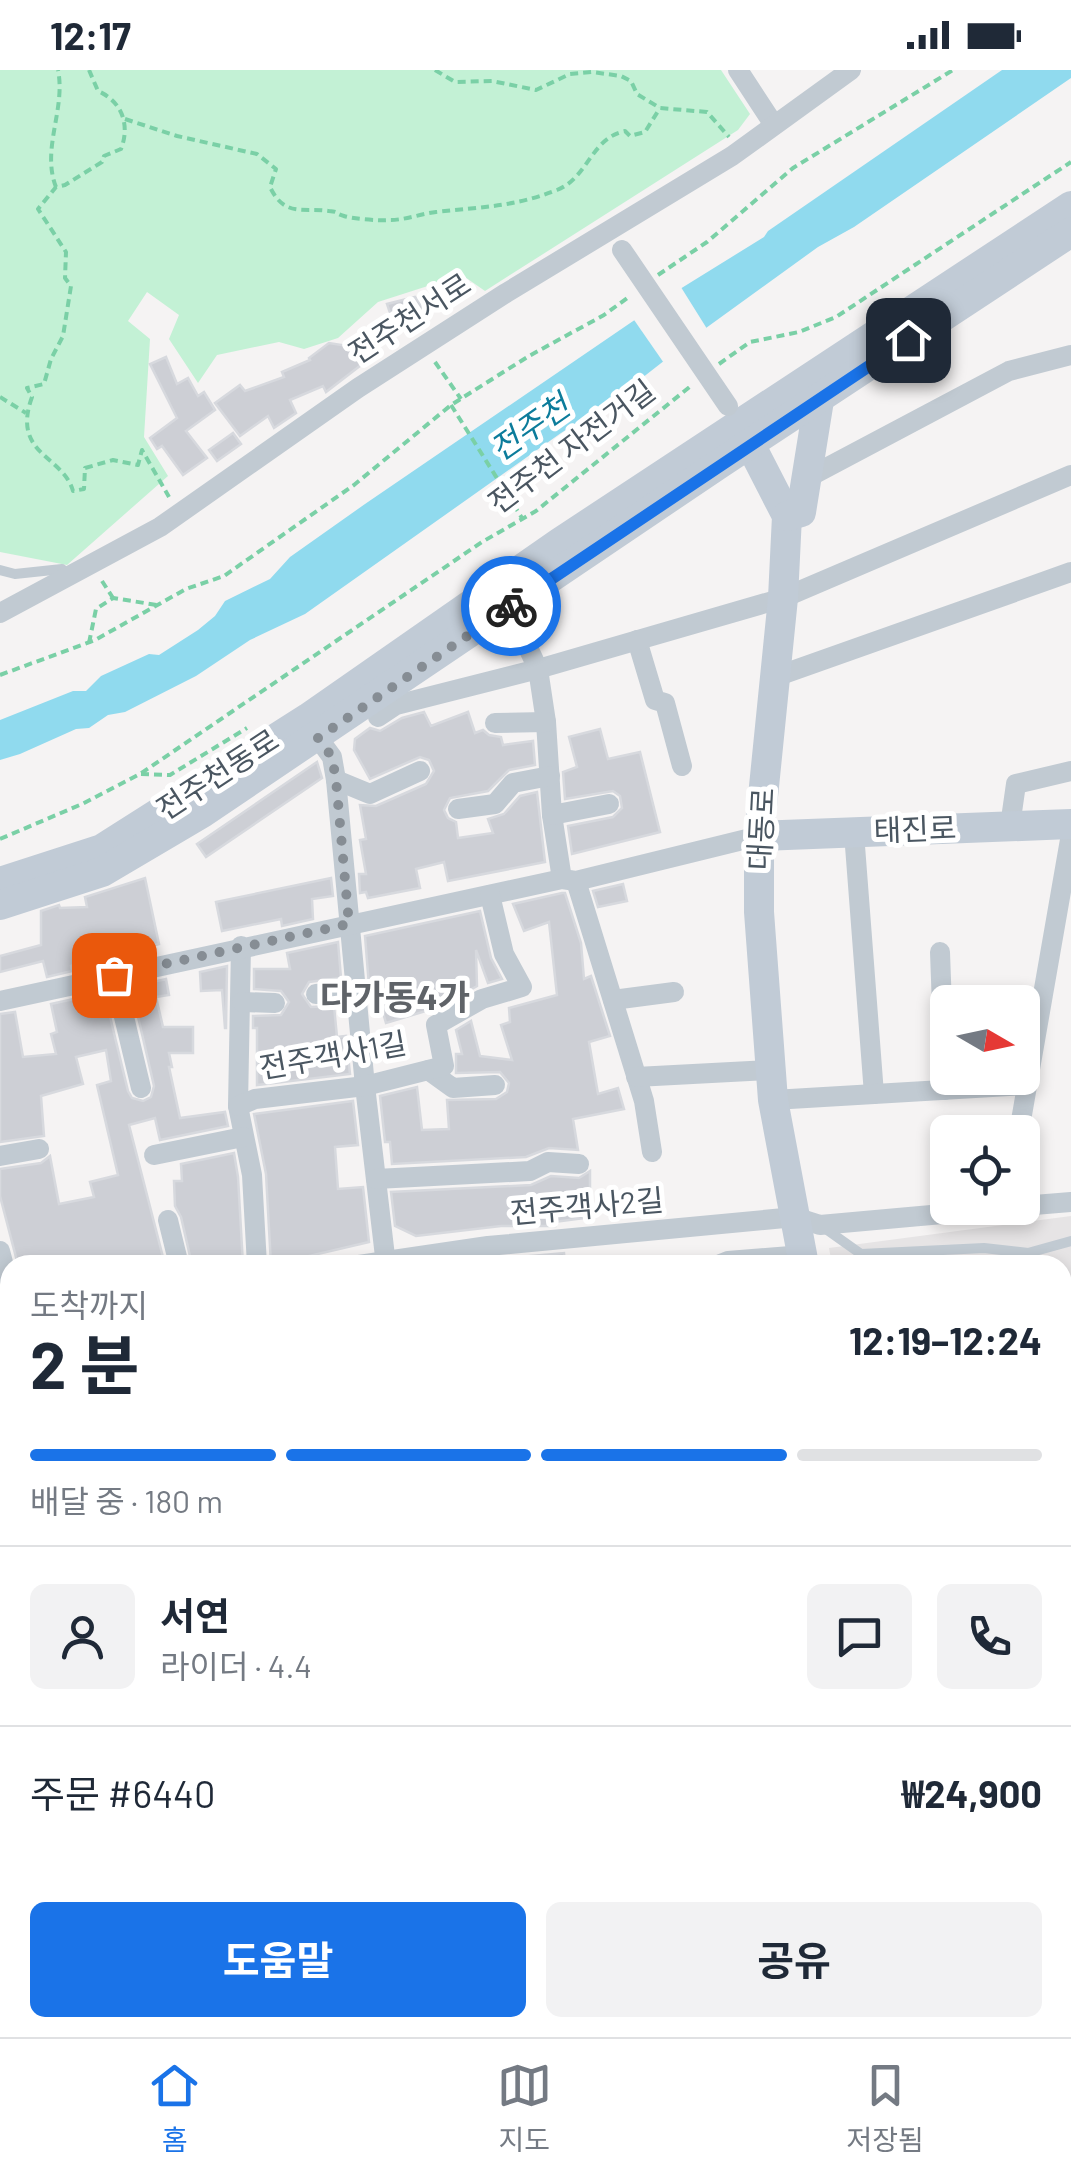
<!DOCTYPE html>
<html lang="ko">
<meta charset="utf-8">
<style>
body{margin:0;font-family:Barlow,"Noto Sans KR",sans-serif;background:#f2f2f3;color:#1f2937;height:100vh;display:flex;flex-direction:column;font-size:38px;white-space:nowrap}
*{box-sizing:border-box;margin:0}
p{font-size:32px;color:#747a83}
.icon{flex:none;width:55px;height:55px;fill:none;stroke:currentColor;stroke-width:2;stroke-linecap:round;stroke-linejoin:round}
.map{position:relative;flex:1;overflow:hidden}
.details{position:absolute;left:0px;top:1185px;width:1072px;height:782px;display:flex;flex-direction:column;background:#fff;border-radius:30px 30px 0 0;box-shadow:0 5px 15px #0003}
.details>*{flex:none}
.needle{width:65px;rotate:99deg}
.tools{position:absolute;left:930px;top:915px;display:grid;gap:20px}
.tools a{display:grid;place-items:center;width:110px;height:110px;border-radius:15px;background:#fff;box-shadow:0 5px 15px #0003;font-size:50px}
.pin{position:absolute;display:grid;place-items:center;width:85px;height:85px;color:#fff;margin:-42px;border-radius:20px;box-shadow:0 5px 15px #0006}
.courier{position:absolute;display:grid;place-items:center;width:100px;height:100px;margin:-50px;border:8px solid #1a73e8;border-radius:50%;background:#fff;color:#222;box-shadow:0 2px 12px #0007}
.summary em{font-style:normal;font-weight:700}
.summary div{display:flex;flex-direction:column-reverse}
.summary{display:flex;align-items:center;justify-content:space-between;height:170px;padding:0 30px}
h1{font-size:65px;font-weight:700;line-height:75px}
.bar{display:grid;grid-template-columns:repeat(4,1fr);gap:15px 10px;align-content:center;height:120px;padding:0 30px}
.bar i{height:12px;border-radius:8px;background:#e0e1e3}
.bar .on{background:#1a73e8}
.bar p{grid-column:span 4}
.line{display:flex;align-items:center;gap:25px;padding:0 30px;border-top:2px solid #e0e1e3}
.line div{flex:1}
.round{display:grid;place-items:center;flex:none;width:105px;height:105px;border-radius:15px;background:#f2f2f3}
.button{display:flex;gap:20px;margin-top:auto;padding:20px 30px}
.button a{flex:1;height:115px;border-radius:15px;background:#1a73e8;color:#fff;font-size:40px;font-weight:700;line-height:115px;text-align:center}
.button a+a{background:#f2f2f3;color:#1f2937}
.status{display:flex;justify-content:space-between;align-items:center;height:70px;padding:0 50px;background:#fff;direction:ltr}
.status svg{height:28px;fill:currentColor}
.dock{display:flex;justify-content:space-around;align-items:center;height:140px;border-top:2px solid #e0e1e3;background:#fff;font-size:28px;color:#747a83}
.dock a{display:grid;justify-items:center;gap:5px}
.dock .on{color:#1a73e8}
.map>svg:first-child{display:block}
.education{fill:#e6e4e5}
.green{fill:#c3f1d5}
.water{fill:#90daee}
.pier{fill:#f5f3f3}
.building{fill:#cdcfd5;stroke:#d7d9de;stroke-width:2.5}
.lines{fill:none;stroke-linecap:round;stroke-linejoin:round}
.path{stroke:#7ad0a6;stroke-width:4;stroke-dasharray:8 5;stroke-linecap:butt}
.lane{stroke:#c1cad2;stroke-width:10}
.street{stroke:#c1cad2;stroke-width:20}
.secondary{stroke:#c1cbd6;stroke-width:30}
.street-bridge{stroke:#c1cad2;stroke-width:20}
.done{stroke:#868d94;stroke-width:10;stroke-dasharray:0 18}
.route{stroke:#1a73e8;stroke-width:12}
.labels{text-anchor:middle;stroke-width:10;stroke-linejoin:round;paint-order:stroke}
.street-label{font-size:30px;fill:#4a5661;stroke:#fff}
.water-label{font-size:32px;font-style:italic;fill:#0c7c9b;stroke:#fff}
.quarter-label{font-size:35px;font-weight:bold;fill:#5f6368;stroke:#fff}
</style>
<div class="status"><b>12:17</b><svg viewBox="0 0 49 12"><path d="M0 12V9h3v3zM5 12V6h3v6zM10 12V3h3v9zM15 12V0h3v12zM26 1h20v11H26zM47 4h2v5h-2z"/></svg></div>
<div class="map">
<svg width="1071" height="1967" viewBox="0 0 1071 1967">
<rect width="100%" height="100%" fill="#f5f3f3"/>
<!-- education -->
<polygon class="education" points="1071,1146 1071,1495 1063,1497 1062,1195 832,1195 829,1178"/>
<!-- green -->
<polygon class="green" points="0,0 721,0 750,44 738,60 485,221 462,205 378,232 338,268 304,279 279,272 217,285 198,313 169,269 179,245 147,222 128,251 150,269 144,367 168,406 67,495 0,482"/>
<!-- water -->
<polygon class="water" points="1002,0 1071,0 1071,8 854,157 818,177 706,258 619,326 561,363 305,544 250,570 196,606 125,642 108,645 89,658 76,659 20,684 0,690 0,650 73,621 86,621 101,606 149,584 159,585 198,560 215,546 225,531 270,509 290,487 365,434 680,219 764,167 768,161"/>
<!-- pier -->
<polygon class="pier" points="679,214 709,262 666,296 632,247"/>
<!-- building -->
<g class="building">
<polygon points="415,227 424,238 420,254 394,255 387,234"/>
<polygon points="370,272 378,282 326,322 323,316 290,330 296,343 274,358 268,346 240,366 215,333 240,315 245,321 284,307 282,302 310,290 309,288 329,273 354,277"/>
<polygon points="166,287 177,314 188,308 198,326 204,322 215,340 186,361 207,388 183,405 162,376 157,379 150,368 177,348 150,294"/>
<polygon points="233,363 241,374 217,391 209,380"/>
<polygon points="424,642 431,656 468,642 475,663 483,660 489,665 501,667 503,675 533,671 535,695 509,700 488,721 450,728 444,740 448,748 456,752 458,768 493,763 488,749 504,744 520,726 537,722 545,792 448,811 444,792 416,799 420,818 368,828 366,822 360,823 359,804 366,804 360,770 366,769 360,735 376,736 426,714 434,701 429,690 420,687 370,709 354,680 355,669 370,658 380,661 402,648"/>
<polygon points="600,659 608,689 640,682 660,762 572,784 568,756 613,747 622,738 620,726 613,721 565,729 563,702 577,697 569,667"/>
<polygon points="317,692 322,708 206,787 197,774"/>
<polygon points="145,808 159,874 148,877 149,885 133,888 132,883 98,889 71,896 72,901 47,907 43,891 0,902 0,886 41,875 41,841 59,835 60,838 87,837 85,827"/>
<polygon points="331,808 333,826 312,829 313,849 282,856 281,849 222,861 216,832"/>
<polygon points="623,814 627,831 598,837 593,821"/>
<polygon points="562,823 565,823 581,873 584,909 591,906 610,966 589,972 598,1024 618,1018 624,1039 573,1049 578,1080 549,1078 526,1087 392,1094 390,1072 385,1072 380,1026 417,1017 422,1060 449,1059 447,1030 496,1029 507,1022 509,1013 500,1002 456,1003 456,984 462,984 456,960 471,951 480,986 512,990 501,955 510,952 509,938 557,925 549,852 524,861 513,834"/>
<polygon points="480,841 491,888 502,909 488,913 476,880 477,916 463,924 423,930 426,941 386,953 375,915 369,916 365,866"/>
<polygon points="338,872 341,908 309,912 302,924 311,937 334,936 337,967 346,966 350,1004 257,1015 257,958 253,958 253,946 281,945 289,932 281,921 254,919 254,899 290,899 287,883"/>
<polygon points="227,896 226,958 225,958 222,920 201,921 200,902"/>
<polygon points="166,909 169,925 156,927 163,957 193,957 193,983 169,983 172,997 169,997 180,1048 225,1042 228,1056 160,1070 155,1048 129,1055 165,1195 110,1195 109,1189 85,1195 18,1195 0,1126 0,1099 41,1093 50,1086 59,1134 94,1127 90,1112 118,1105 97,1015 111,1011 106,980 76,987 83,1014 41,1026 44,1066 0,1072 0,944 15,942 23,987 56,984 51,964 57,962 51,934 78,928 80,941 107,934 128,1021 132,1028 143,1031 151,1027 154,1016 136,938 144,936 139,915"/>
<polygon points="353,1031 358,1075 335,1077 338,1119 363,1117 369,1172 271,1195 266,1104 254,1044"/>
<polygon points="234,1083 238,1107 243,1195 192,1195 181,1147 175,1136 174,1111 182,1111 181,1094"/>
<polygon points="590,1101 590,1122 582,1122 585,1148 554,1152 555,1156 501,1156 416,1166 395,1156 391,1122 531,1115 551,1106 579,1108"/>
<polygon points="564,1183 565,1195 498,1195 498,1189"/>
</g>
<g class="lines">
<!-- path -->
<g class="path">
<path d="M89,0L98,21C123,32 130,56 121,79L104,86L102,92L65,115L56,117L38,139L66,182L65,208L71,216L63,266L51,289L44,314L27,318L32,327C11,385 63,385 73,421L84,419L85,398L113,390L138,395L142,380L169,427"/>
<polyline points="435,0 455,12 492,11 536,20 570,4 592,2 621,6 631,11 637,24 660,38 707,42 729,67"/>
<path d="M125,49L177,66L257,84L276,99L270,117C285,148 303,137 329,141C341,142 333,143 344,146C353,149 380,151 390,150C405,150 420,144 436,142C481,137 514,137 557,120C588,108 591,68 625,61L630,66L645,62L660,38"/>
<path d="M56,117C41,79 66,39 58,0"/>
<polyline points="658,205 707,172 793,98 953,0"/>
<polyline points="435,292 461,329"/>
<polyline points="719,294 750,272 799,262 836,247 1071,92"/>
<polyline points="0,327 26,343"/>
<polyline points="451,335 522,448"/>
<polyline points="102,511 113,528"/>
<polyline points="89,573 96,539 113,528 157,535"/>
<polyline points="0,605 95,570 186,519 224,506 354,415 451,335 529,286 604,245 630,226"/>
<polyline points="141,704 170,705 247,658"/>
<polyline points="0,769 82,734 140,704 482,472 536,441 692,315"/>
<polyline points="358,1958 359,1967"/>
</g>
<!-- lane -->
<g class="lane">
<polyline points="0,500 15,504 62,499 69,506"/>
<polyline points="823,1157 861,1184 984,1178 1028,1183 1071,1171"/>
<polyline points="0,1845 10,1846"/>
<polyline points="0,1894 7,1893 10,1911"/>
<polyline points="17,1958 18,1967"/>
<polyline points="306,1967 306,1964 329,1964"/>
</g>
<!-- street -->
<g class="street">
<polyline points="738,0 774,55"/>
<polyline points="809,407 1009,301 1071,285"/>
<polyline points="509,537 538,599 546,652 552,745 562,809"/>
<polyline points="0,543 160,457 358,318 506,223 732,86 851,0"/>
<polyline points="637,570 655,630 665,633 682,696"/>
<polyline points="775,607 1071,502"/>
<polyline points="378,647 396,635 538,599 783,528 1071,405"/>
<polyline points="495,653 546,652"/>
<polyline points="318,668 332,687 336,710 365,1016 386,1195"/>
<polyline points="336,710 370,724 420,701"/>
<polyline points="458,739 495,734 513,713 550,706"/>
<polyline points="552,745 609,734"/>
<polyline points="1010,756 1016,714 1071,701"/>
<polyline points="854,763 874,1024"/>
<polyline points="576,811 644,1031 652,1082"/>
<polyline points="241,876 238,1036 252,1105 257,1195"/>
<polyline points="940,882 945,1020"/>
<polyline points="114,905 141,1018"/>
<polyline points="316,924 355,920"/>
<polyline points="613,930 674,922"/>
<polyline points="0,931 562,809 576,811 759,766"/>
<polyline points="242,932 275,933"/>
<polyline points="428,1000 453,1018 495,1015"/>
<polyline points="636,1007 769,1000"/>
<polyline points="773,1030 1027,1015"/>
<polyline points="238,1036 255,1029 365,1016 444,996 436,955 482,929 522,917 504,884 490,825"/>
<polyline points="1019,1062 1071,764"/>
<polyline points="154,1085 243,1067"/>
<polyline points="0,1086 39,1079"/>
<polyline points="376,1109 530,1101 548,1092 579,1094"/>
<polyline points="1022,1136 1071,1132"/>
<polyline points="168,1150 179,1195"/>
<polyline points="0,1181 10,1219"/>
<polyline points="359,1195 488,1176 795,1147 820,1155 1009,1138"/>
<polyline points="718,1195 728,1191 803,1185"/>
<polyline points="0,1272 10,1270"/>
<polyline points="1066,1515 1071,1542"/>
<polyline points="0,1602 10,1601"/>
<polyline points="1062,1644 1071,1645"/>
<polyline points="0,1693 10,1691"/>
<polyline points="1062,1715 1071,1716"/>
<polyline points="134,1958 136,1967"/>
<polyline points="536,1958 538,1967"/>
<polyline points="721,1958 722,1967"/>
<polyline points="426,1967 423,1961 428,1958"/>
<polyline points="1041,1967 1071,1963"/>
</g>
<!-- secondary -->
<g class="secondary">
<polyline points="750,374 787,446 783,528 759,766 759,842 773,1030 804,1195"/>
<polyline points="787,446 801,442 819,330"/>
<polyline points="759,766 1071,754"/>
<polyline points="0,812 102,779 308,648 559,473 1071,136"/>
<polyline points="0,835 102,802 202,743 722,392 1071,162"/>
<polyline points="951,1958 953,1967"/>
</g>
<!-- street-bridge -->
<polyline class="street-bridge" points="622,180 728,336"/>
</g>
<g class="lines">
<!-- done -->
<polyline class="done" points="114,905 349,854 336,710 332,687 318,668 511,536"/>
<!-- route -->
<polyline class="route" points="511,536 908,270"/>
</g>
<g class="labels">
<!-- street labels -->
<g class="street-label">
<text transform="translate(410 249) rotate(-33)" y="10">전주천서로</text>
<text transform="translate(572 377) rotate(-37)" y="10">전주천 자전거길</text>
<text transform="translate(218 705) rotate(-33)" y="10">전주천동로</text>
<text transform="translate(762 759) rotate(-87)" y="10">대동로</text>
<text transform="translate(915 760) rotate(-2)" y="10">태진로</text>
<text transform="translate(333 986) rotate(-10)" y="10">전주객사1길</text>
<text transform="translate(587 1137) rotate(-5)" y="10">전주객사2길</text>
</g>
<!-- water labels -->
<g class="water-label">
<text transform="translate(530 358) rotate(-35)" y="11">전주천</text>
</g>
<!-- quarter labels -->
<g class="quarter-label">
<text x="395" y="940">다가동4가</text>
</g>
</g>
</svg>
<div class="tools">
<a><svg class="needle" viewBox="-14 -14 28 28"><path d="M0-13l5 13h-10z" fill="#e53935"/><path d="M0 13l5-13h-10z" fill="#747a83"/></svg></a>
<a><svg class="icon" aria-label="locate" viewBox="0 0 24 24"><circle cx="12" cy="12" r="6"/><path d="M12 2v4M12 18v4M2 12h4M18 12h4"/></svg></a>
</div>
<div class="pin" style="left:114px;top:905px;background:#ea580c"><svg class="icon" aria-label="bag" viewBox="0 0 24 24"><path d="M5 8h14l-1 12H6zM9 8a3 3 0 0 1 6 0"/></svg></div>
<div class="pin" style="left:908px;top:270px;background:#1f2937"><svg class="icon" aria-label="home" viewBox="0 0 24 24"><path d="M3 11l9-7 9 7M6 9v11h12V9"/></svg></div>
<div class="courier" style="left:511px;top:536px"><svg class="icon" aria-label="bike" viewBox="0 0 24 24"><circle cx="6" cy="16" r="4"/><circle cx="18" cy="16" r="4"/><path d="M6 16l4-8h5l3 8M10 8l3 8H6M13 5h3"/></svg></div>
<section class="details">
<div class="summary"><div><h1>2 분</h1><p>도착까지</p></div><em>12:19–12:24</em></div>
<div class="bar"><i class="on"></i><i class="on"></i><i class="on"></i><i></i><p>배달 중 · 180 m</p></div>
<div class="line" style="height:180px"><a class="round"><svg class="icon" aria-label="person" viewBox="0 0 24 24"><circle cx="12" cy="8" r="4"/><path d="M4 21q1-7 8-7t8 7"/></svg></a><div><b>서연</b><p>라이더 · 4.4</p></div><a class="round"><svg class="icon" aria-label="chat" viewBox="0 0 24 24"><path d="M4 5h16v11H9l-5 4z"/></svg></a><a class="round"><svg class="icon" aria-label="phone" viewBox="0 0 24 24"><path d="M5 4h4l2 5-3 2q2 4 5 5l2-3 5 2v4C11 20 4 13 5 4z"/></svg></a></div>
<div class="line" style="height:130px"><div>주문 #6440</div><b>₩24,900</b></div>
<div class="button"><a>도움말</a><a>공유</a></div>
</section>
</div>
<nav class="dock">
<a class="on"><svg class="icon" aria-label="home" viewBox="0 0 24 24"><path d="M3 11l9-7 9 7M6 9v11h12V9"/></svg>홈</a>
<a><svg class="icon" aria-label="map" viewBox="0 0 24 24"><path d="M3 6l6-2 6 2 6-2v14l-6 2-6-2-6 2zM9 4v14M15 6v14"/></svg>지도</a>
<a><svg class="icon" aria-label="saved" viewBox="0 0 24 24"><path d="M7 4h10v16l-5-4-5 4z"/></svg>저장됨</a>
</nav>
